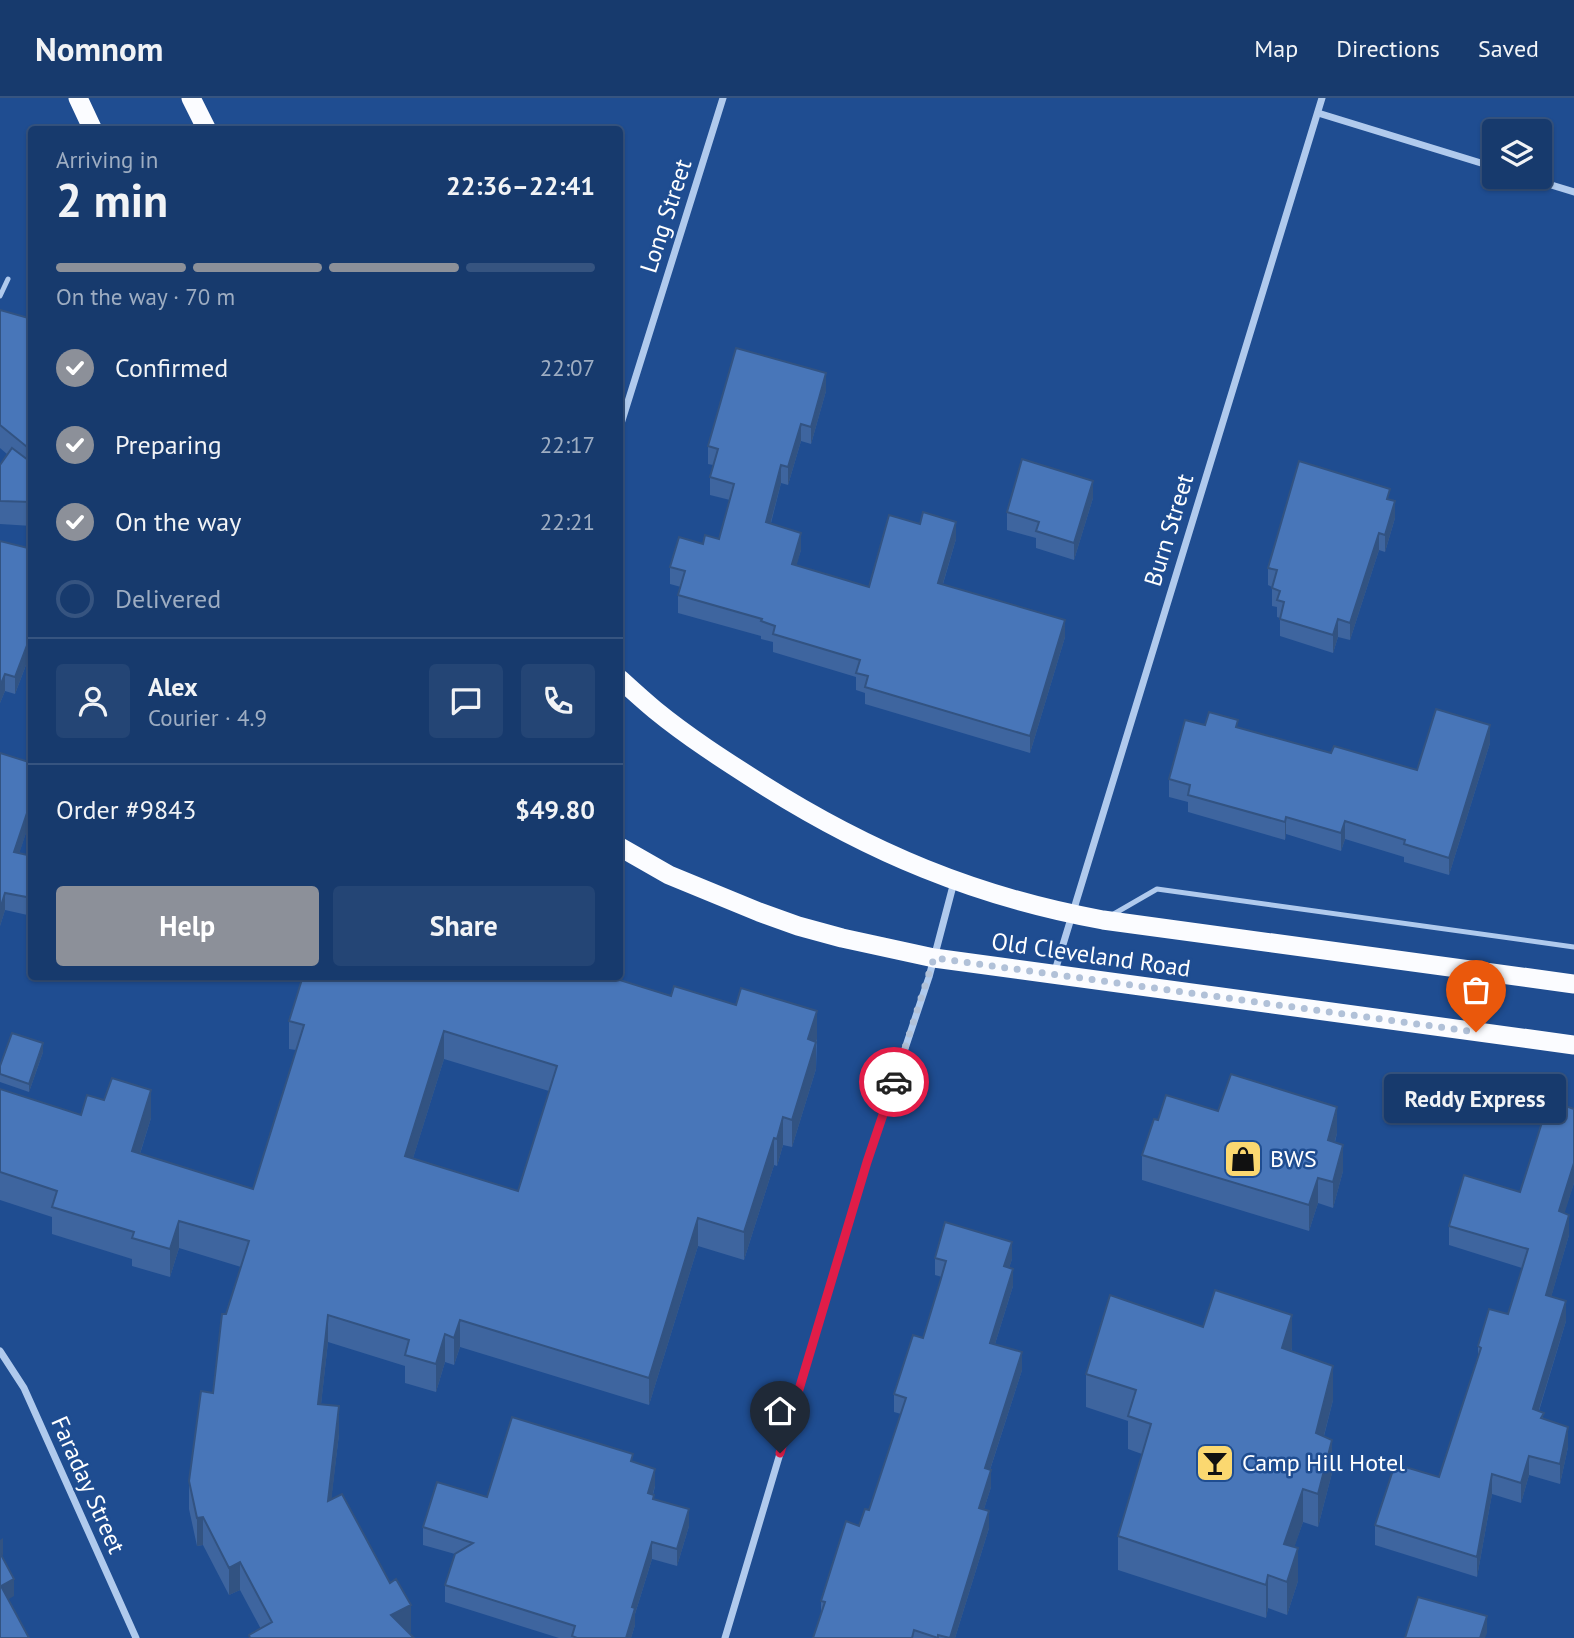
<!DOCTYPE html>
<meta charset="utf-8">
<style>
body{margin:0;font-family:"PT Sans",sans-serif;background:#244575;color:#f1f3f6;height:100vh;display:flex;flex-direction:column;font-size:26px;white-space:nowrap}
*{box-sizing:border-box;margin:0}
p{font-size:23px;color:#9eadc2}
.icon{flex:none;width:38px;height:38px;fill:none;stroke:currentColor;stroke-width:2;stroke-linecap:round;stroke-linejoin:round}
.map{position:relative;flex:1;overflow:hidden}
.side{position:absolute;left:28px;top:28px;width:595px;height:854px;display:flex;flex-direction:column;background:#173a6d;border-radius:7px;box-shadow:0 2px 5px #0004,0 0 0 2px #365480}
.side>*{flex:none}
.buttons{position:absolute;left:1482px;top:21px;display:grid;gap:14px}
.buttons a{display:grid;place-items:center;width:70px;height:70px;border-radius:7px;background:#173a6d;box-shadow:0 2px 5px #0004,0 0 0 2px #365480;font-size:35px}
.pin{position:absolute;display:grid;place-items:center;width:60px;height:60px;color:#fff;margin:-72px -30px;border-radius:50% 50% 50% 0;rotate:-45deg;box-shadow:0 0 7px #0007}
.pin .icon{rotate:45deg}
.courier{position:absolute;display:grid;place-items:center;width:70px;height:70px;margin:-35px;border:5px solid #e11d48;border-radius:50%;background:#fff;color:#222;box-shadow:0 2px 9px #0007}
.bubble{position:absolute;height:49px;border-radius:7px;background:#173a6d;box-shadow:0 2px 5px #0004,0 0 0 2px #365480;font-size:23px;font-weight:700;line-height:49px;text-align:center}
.overview em{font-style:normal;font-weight:700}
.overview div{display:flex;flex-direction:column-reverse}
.overview{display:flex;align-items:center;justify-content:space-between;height:119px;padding:0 28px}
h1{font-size:46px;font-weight:700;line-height:52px}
.bar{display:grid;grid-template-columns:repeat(4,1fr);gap:10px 7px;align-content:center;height:84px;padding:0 28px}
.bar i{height:9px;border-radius:5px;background:#365480}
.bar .selected{background:#8c9099}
.bar p{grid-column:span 4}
.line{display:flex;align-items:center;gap:18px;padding:0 28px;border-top:2px solid #365480}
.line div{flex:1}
.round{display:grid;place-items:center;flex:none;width:74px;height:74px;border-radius:7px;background:#244575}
ol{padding:0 28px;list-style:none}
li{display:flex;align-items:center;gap:21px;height:77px}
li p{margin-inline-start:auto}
li .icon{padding:7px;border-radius:50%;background:#8c9099;color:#fff;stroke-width:4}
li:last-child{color:#9eadc2}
li i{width:38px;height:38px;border:4px solid #365480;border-radius:50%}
.cta{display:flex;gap:14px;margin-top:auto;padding:14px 28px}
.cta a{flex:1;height:80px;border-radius:7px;background:#8c9099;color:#fff;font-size:28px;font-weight:700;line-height:80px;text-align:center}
.cta a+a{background:#244575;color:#f1f3f6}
header{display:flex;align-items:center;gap:42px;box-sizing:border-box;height:98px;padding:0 35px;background:#173a6d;border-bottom:2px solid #365480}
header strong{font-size:33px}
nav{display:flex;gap:38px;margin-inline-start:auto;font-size:24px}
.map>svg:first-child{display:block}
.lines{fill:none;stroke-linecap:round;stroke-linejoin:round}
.service{stroke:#b0caed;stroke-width:5}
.minor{stroke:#b0caed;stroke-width:7}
.trunk{stroke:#fbfcff;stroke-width:19}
.wall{fill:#3e659f;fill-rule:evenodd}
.shaded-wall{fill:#325382}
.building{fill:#4876b9;stroke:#325382;stroke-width:2;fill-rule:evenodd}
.done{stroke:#b1c1d8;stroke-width:7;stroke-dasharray:0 12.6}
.route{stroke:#e11d48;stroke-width:9}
.labels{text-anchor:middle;stroke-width:5;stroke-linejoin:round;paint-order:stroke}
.street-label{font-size:24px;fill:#fff;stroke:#1f4d91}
.poi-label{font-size:24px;fill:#fff;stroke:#1f4d91;text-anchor:start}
</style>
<header>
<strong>Nomnom</strong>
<nav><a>Map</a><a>Directions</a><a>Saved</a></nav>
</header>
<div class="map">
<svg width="1574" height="1540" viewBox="0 0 1574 1540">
<rect width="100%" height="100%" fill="#1f4d91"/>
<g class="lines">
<!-- service -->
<g class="service">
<polyline points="0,198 8,181"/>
<polyline points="1112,817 1157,791 1574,849"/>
</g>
<!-- minor -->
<g class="minor">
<polyline points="1318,15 1494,69"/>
<polyline points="1525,79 1574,94"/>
<polyline points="620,329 723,0"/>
<polyline points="1054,876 1322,0"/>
<polyline points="0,1253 24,1290 136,1540"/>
<polyline points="725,1540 867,1064 929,879 954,784"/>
</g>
<!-- trunk -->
<g class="trunk">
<polyline points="78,0 93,32"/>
<polyline points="191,0 207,32"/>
<path d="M620,581C631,591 643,602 655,612C688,639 724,662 760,685C869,754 976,799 1103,822L1574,886"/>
<polyline points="620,749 669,777 759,814 798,828 842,840 934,860 1574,947"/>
</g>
</g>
<!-- wall -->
<g class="wall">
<polygon points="0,212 32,221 32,428 0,426 0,367 7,356 0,350"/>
<polygon points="826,293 811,346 801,343 788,387 781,385 771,425 801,452 796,467 869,489 956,441 943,486 1065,539 1030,655 865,606 865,595 856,592 856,579 773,554 773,544 761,541 761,538 678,515 678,497 681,489 670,486 670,469 703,446 719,441 730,402 710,397 710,379 713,367 708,366 708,348"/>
<polygon points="1093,400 1074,462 1036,450 1036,440 1007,432 1007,414"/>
<polygon points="1390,401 1395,420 1385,454 1379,452 1350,542 1338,539 1333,555 1280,538 1280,520 1277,519 1277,509 1272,508 1272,489 1268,487 1268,470"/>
<polygon points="0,443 32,451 32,551 15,596 5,593 0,605"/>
<polygon points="1205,627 1238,630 1331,655 1417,672 1490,645 1449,777 1404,764 1404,759 1345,741 1341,753 1286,736 1285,742 1188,714 1188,704 1169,699 1169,681"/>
<polygon points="0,655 32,717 19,755 32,758 32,818 5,812 0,828"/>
<path d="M671,898L817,941L816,971L792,1049L783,1047L777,1068L774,1067L744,1162L698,1148L649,1307L460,1249L454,1267L445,1264L436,1294L405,1285V1268L328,1244L321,1306L339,1336L331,1402L411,1534L409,1535L414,1540H249V1537L261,1531L240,1492L229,1497L203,1447L197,1448L189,1411V1383L213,1295L226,1216L241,1169L179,1150L170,1179L132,1168V1161L52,1136V1119L0,1102V991L81,1017L151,1020L140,1056L253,1091L296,952L289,951V923ZM444,961L549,993L518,1093L413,1060Z"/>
<polygon points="43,954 29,994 0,984 0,968"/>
<polygon points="1574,1011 1574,1085 1564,1115 1569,1137 1551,1199 1566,1223 1539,1313 1544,1321 1568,1349 1560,1386 1529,1377 1521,1405 1492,1396 1477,1479 1375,1447 1375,1427 1439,1379 1478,1260 1478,1248 1508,1216 1522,1170 1449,1147 1449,1128 1520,1094"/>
<polygon points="1218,1013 1337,1035 1335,1044 1343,1073 1333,1110 1318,1105 1309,1133 1142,1082 1142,1057 1158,1022"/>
<polygon points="935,1160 1012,1161 1009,1170 1013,1188 995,1246 1022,1272 990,1372 991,1389 984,1411 989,1430 955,1540 813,1540 821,1516 821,1503 859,1428 869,1412 901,1316 894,1314 894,1296 923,1240 942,1179 935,1177"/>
<polygon points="1203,1229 1292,1250 1291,1254 1333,1302 1324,1338 1332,1375 1318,1429 1303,1424 1294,1449 1298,1483 1287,1517 1268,1510 1266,1520 1118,1472 1118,1438 1142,1356 1128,1351 1128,1323 1086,1309 1086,1276"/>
<polygon points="633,1364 655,1388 653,1397 654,1401 689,1428 677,1468 652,1461 635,1516 635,1527 631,1540 559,1540 445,1504 445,1487 455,1456 423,1447 423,1429 487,1399"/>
</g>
<!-- shaded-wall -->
<g class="shaded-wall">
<polygon points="826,275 826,293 811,346 811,329"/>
<polygon points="801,326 801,343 788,387 788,369"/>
<polygon points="781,367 781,385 766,442 766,424"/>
<polygon points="1093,383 1093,400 1074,462 1074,445"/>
<polygon points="1395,403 1395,420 1385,454 1385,437"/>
<polygon points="956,424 956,441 938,502 938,485"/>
<polygon points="801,435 801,452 792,483 792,466"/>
<polygon points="1379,435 1379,452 1350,542 1350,525"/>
<polygon points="1338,521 1338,539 1333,555 1333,537"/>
<polygon points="1065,522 1065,539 1030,655 1030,638"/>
<polygon points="32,534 32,551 15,596 15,579"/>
<polygon points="5,576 5,593 0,605 0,588"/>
<polygon points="1490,627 1490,645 1449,777 1449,760"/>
<polygon points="32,700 32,717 14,771 14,754"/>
<polygon points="1286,719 1286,736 1285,742 1285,724"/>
<polygon points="1345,723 1345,741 1341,753 1341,735"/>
<polygon points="5,795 5,812 0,828 0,811"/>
<polygon points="817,913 817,941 808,969 808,941"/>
<polygon points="444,933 444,961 405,1086 405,1058"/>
<polygon points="816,944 816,971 792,1049 792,1022"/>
<polygon points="43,945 43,954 29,994 29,986"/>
<polygon points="151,992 151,1020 132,1081 132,1053"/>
<polygon points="1337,1009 1337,1035 1328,1067 1328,1042"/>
<polygon points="783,1019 783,1047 777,1068 777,1041"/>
<polygon points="774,1040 774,1067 744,1162 744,1134"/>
<polygon points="1343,1047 1343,1073 1333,1110 1333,1084"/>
<polygon points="1574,1065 1574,1085 1559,1133 1559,1113"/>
<polygon points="1318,1080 1318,1105 1309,1133 1309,1107"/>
<polygon points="1569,1117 1569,1137 1546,1217 1546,1197"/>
<polygon points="698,1120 698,1148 649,1307 649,1280"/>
<polygon points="179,1123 179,1150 170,1179 170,1151"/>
<polygon points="1012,1144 1012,1161 1004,1186 1004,1168"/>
<polygon points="1013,1171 1013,1188 990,1262 990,1245"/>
<polygon points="1566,1203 1566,1223 1533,1331 1533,1311"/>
<polygon points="328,1217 328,1244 318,1334 318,1306"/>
<polygon points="1292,1217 1292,1250 1282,1283 1282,1250"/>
<polygon points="460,1222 460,1249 454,1267 454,1240"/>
<polygon points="445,1236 445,1264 436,1294 436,1266"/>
<polygon points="1022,1254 1022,1272 985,1387 985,1370"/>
<polygon points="1333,1268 1333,1302 1316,1368 1316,1335"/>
<polygon points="339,1308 339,1336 328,1431 328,1403"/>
<polygon points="1568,1329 1568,1349 1560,1386 1560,1366"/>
<polygon points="1332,1342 1332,1375 1318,1429 1318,1396"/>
<polygon points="1529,1358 1529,1377 1521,1405 1521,1385"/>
<polygon points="655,1371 655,1388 648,1412 648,1395"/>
<polygon points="991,1372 991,1389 979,1427 979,1410"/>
<polygon points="1492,1376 1492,1396 1477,1479 1477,1459"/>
<polygon points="1303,1391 1303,1424 1284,1480 1284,1446"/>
<polygon points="689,1411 689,1428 677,1468 677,1451"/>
<polygon points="989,1413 989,1430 955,1540 950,1540"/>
<polygon points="203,1419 203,1447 197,1448 197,1420"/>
<polygon points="3,1440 3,1457 0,1459 0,1442"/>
<polygon points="652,1444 652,1461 635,1516 635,1527 631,1540 626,1540 632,1509"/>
<polygon points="1298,1450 1298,1483 1287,1517 1287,1484"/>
<polygon points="240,1464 240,1492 229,1497 229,1470"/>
<polygon points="1268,1477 1268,1510 1266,1520 1266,1487"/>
<polygon points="14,1481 14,1498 1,1506 1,1488"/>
<polygon points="411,1507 411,1534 400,1540 391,1517"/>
<polygon points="1487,1518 1487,1535 1485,1540 1480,1540"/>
</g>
<!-- building -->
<g class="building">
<polygon points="0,212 32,221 32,353 0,327"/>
<polygon points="736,250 826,275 811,329 801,326 788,369 781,367 766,424 801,435 792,466 869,489 889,417 920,426 923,414 956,424 938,485 1065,522 1030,638 865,589 868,578 856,575 860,562 773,536 775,528 761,523 762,521 678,497 685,473 670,469 679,439 703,446 705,437 719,441 734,386 710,379 718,351 708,348"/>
<polygon points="12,350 32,365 32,404 0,403 0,367"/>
<polygon points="1022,361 1093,383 1074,445 1036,433 1039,424 1007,414"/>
<polygon points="1299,363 1390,391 1387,401 1395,403 1385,437 1379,435 1350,525 1338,521 1333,537 1280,521 1284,504 1277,502 1280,493 1272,490 1277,472 1268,470"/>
<polygon points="0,443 32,451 32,534 15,579 5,576 0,588"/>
<polygon points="1436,611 1490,627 1449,760 1404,746 1405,742 1345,723 1341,735 1286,719 1285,724 1188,697 1190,687 1169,681 1185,622 1205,627 1209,614 1238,622 1236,629 1331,655 1334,648 1417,672"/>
<polygon points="0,655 32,665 32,700 14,754 32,758 32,800 5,795 0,811"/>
<path d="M303,878H607L671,898L674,888L736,907L741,890L817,913L808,941L816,944L792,1022L783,1019L777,1041L774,1040L744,1134L698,1120L649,1280L460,1222L454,1240L445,1236L436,1266L405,1257L409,1242L328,1217L318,1306L339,1308L328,1403L342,1396L390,1485L396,1481L411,1507L391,1517L414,1540H250L249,1537L272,1524L240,1464L229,1470L203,1419L197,1420L189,1383L201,1293L213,1295L222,1216H226L249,1143L179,1123L170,1151L132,1140L134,1134L52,1109L57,1093L0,1074V991L81,1017L87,997L104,1002L112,980L151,992L132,1053L253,1091L304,927L289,923ZM444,933L557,968L518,1093L405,1058Z"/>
<polygon points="12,935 43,945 29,986 0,976 0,968"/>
<polygon points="1231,976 1337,1009 1328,1042 1343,1047 1333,1084 1318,1080 1309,1107 1142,1057 1154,1021 1158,1022 1166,997 1218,1013"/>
<polygon points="1549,1002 1574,1011 1574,1065 1559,1113 1569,1117 1546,1197 1566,1203 1533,1311 1544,1315 1541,1320 1568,1329 1560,1366 1529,1358 1521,1385 1492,1376 1477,1459 1375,1427 1395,1366 1439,1379 1481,1250 1478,1248 1489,1211 1508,1216 1528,1151 1449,1128 1464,1077 1520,1094"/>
<polygon points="945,1124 1012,1144 1004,1168 1013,1171 990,1245 1022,1254 985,1370 991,1372 979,1410 989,1413 950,1540 938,1537 938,1540 914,1532 912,1540 813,1540 825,1504 821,1503 846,1423 859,1428 865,1411 869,1412 906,1300 894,1296 913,1237 923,1240 940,1184 946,1163 935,1160"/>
<polygon points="1215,1192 1292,1217 1282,1250 1333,1268 1316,1335 1332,1342 1318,1396 1303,1391 1284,1446 1298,1450 1287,1484 1268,1477 1266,1487 1118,1438 1151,1326 1128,1318 1136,1292 1086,1276 1110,1197 1203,1229"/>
<polygon points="512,1319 633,1356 631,1363 655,1371 648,1395 654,1397 653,1401 689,1411 677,1451 652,1444 632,1509 635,1510 626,1540 577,1540 572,1538 575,1528 445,1487 455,1456 473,1445 423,1429 437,1384 487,1399"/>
<polygon points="0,1455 14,1481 1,1488 29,1540 0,1540"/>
<polygon points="1418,1499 1487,1518 1480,1540 1405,1540"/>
</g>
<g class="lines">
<!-- done -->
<polyline class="done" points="894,984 934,860 1476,934"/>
<!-- route -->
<polyline class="route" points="780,1355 867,1064 894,984"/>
</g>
<!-- icons -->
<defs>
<symbol id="shop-square" viewBox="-11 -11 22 22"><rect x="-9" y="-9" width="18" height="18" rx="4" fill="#fbd870" stroke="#1f4d91"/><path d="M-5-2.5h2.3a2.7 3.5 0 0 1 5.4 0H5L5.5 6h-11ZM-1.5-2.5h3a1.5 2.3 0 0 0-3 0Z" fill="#111"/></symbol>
<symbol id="bar-square" viewBox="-11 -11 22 22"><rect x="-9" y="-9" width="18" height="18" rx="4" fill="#fbd870" stroke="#1f4d91"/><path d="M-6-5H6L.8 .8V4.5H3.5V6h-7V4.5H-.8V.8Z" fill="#111"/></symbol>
</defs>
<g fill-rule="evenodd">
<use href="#shop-square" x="1221" y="1039" width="44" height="44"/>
<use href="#bar-square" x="1193" y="1343" width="44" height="44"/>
</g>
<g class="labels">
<!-- street labels -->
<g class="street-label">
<text transform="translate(666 118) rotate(-72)" y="8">Long Street</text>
<text transform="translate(1169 432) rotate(-73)" y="8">Burn Street</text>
<text transform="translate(1091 857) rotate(8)" y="8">Old Cleveland Road</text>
<text transform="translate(88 1387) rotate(66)" y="8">Faraday Street</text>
</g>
<!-- poi labels -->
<g class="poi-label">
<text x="1270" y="1069">BWS</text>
<text x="1242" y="1373">Camp Hill Hotel</text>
</g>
</g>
</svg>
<div class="buttons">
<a><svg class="icon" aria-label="layers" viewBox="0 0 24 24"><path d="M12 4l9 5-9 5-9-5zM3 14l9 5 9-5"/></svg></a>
</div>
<div class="pin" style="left:1476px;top:934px;background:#ea580c"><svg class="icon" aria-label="bag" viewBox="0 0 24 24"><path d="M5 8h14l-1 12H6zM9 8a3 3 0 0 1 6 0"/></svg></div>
<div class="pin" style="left:780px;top:1355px;background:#1f2937"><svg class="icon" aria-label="home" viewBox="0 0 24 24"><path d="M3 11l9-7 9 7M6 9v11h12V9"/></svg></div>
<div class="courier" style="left:894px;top:984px"><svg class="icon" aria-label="car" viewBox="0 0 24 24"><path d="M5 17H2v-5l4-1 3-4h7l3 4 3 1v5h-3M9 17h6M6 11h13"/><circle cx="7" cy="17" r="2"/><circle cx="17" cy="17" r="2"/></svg></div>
<div class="bubble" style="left:1384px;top:976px;width:182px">Reddy Express</div>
<section class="side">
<div class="overview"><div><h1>2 min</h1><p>Arriving in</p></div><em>22:36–22:41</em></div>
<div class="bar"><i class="selected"></i><i class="selected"></i><i class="selected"></i><i></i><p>On the way · 70 m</p></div>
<ol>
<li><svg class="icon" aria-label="check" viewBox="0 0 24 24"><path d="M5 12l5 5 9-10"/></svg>Confirmed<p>22:07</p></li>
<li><svg class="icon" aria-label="check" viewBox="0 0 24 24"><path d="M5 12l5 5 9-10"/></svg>Preparing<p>22:17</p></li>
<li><svg class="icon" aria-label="check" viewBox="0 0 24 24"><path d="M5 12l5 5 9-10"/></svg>On the way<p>22:21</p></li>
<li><i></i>Delivered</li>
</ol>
<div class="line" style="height:126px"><a class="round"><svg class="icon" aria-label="person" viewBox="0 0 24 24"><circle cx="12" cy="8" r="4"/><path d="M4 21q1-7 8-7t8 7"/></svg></a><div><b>Alex</b><p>Courier · 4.9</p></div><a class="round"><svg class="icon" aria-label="chat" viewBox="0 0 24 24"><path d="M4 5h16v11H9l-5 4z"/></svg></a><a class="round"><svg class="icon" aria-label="phone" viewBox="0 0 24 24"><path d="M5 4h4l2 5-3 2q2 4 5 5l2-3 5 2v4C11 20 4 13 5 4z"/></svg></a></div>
<div class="line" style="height:91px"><div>Order #9843</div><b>$49.80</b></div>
<div class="cta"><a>Help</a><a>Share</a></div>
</section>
</div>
